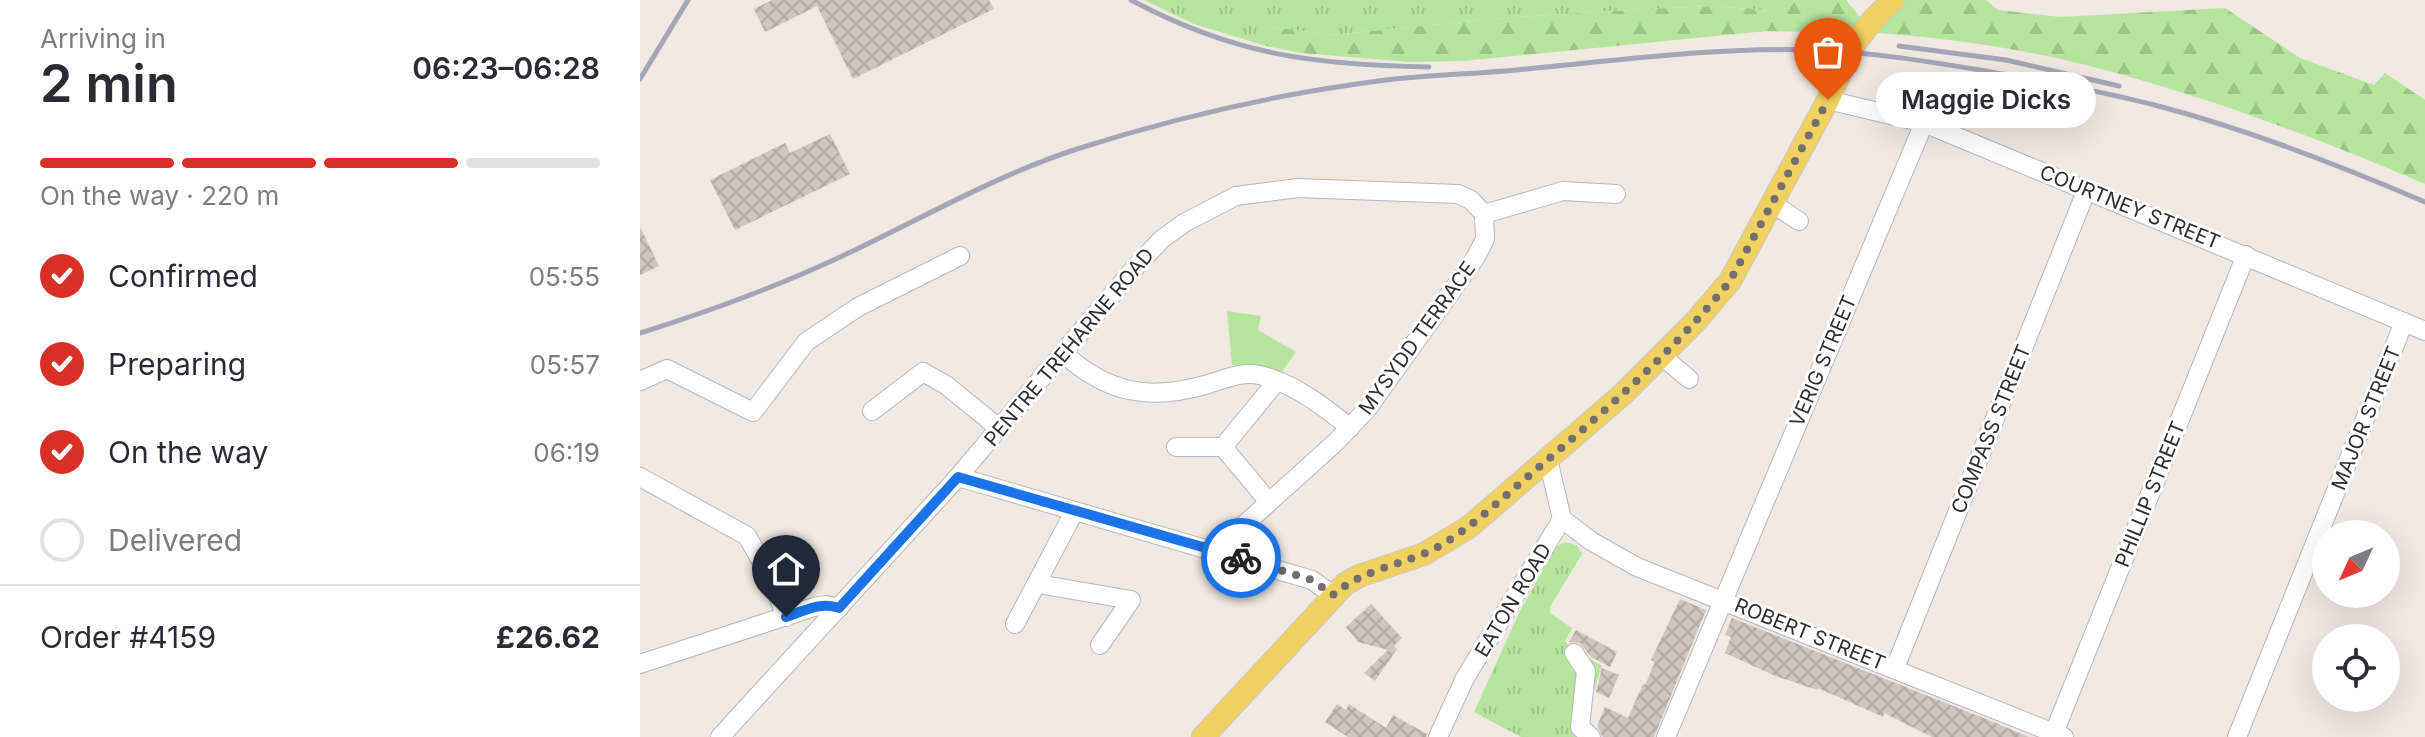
<!DOCTYPE html>
<meta charset="utf-8">
<style>
body{margin:0;font-family:Inter,sans-serif;background:#f7f7f7;color:#2b2b33;height:100vh;display:flex;flex-direction:column;font-size:30px;white-space:nowrap}
*{box-sizing:border-box;margin:0}
p{font-size:26px;color:#7c7c81}
.icon{flex:none;width:44px;height:44px;fill:none;stroke:currentColor;stroke-width:2;stroke-linecap:round;stroke-linejoin:round}
.map{position:relative;flex:1;overflow:hidden}
.drawer{display:flex;flex-direction:column;background:#fff;width:640px}
.drawer>*{flex:none}
.needle{width:52px;rotate:226deg}
.controls{position:absolute;left:1672px;top:520px;display:grid;gap:16px}
.controls a{display:grid;place-items:center;width:88px;height:88px;border-radius:50%;background:#fff;box-shadow:0 8px 32px #0002;font-size:40px}
.pin{position:absolute;display:grid;place-items:center;width:68px;height:68px;color:#fff;margin:-82px -34px;border-radius:50% 50% 50% 0;rotate:-45deg;box-shadow:0 0 8px #0007}
.pin .icon{rotate:45deg}
.courier{position:absolute;display:grid;place-items:center;width:80px;height:80px;margin:-40px;border:6px solid #1a73e8;border-radius:50%;background:#fff;color:#222;box-shadow:0 2px 10px #0007}
.bubble{position:absolute;height:56px;border-radius:28px;background:#fff;box-shadow:0 8px 32px #0002;font-size:26px;font-weight:600;line-height:56px;text-align:center}
.head em{font-style:normal;font-weight:600}
.head div{display:flex;flex-direction:column-reverse}
.head{display:flex;align-items:center;justify-content:space-between;height:136px;padding:0 40px}
h1{font-size:52px;font-weight:600;line-height:60px}
.bar{display:grid;grid-template-columns:repeat(4,1fr);gap:12px 8px;align-content:center;height:96px;padding:0 40px}
.bar i{height:10px;border-radius:6px;background:#e1e1e2}
.bar .selected{background:#d93025}
.bar p{grid-column:span 4}
.line{display:flex;align-items:center;gap:20px;padding:0 40px;border-top:2px solid #e1e1e2}
.line div{flex:1}
ol{padding:0 40px;list-style:none}
li{display:flex;align-items:center;gap:24px;height:88px}
li p{margin-inline-start:auto}
li .icon{padding:8px;border-radius:50%;background:#d93025;color:#fff;stroke-width:4}
li:last-child{color:#7c7c81}
li i{width:44px;height:44px;border:4px solid #e1e1e2;border-radius:50%}
main{display:flex;flex:1;min-height:0}
.map>svg:first-child{display:block}
.grass{fill:url(#grass-tufts)}
.forest{fill:url(#forest-firs)}
.park{fill:#b6e59e}
.building{fill:url(#building-cross-hatch)}
.lines{fill:none;stroke-linecap:round;stroke-linejoin:round}
.minor-casing{stroke:#b4b7c1;stroke-width:20}
.major-casing{stroke:#c9c9c9;stroke-width:24}
.minor{stroke:#fff;stroke-width:18}
.major{stroke:#f2d163;stroke-width:22}
.rail{stroke:#a3a6b8;stroke-width:5}
.done{stroke:#726f6d;stroke-width:8;stroke-dasharray:0 14.4}
.route{stroke:#1a73e8;stroke-width:10}
.labels{text-anchor:middle;stroke-width:6;stroke-linejoin:round;paint-order:stroke}
.street-label{font-size:20px;fill:#2e2e2e;stroke:#fff}
</style>
<main>
<section class="drawer">
<div class="head"><div><h1>2 min</h1><p>Arriving in</p></div><em>06:23–06:28</em></div>
<div class="bar"><i class="selected"></i><i class="selected"></i><i class="selected"></i><i></i><p>On the way · 220 m</p></div>
<ol>
<li><svg class="icon" aria-label="check" viewBox="0 0 24 24"><path d="M5 12l5 5 9-10"/></svg>Confirmed<p>05:55</p></li>
<li><svg class="icon" aria-label="check" viewBox="0 0 24 24"><path d="M5 12l5 5 9-10"/></svg>Preparing<p>05:57</p></li>
<li><svg class="icon" aria-label="check" viewBox="0 0 24 24"><path d="M5 12l5 5 9-10"/></svg>On the way<p>06:19</p></li>
<li><i></i>Delivered</li>
</ol>
<div class="line" style="height:104px"><div>Order #4159</div><b>£26.62</b></div>
</section>
<div class="map">
<svg width="1785" height="737" viewBox="0 0 1785 737">
<defs>
<pattern id="grass-tufts" width="24" height="20" patternUnits="userSpaceOnUse" patternTransform="scale(2)"><rect width="24" height="20" fill="#b6e59e"/><path d="M3 7l-1-3M5 7V3M7 7l1-3M15 17l-1-3M17 17v-4M19 17l1-3" fill="none" stroke="#9dc588"/></pattern>
<pattern id="forest-firs" width="22" height="20" patternUnits="userSpaceOnUse" patternTransform="scale(2)"><rect width="22" height="20" fill="#b6e59e"/><path d="M5 1l3.5 6h-7zM16 11l3.5 6h-7z" fill="#9dc588"/></pattern>
<pattern id="building-cross-hatch" width="8" height="8" patternUnits="userSpaceOnUse" patternTransform="scale(2)"><rect width="8" height="8" fill="#cbc7bf"/><path d="M0 0l8 8M0 8l8-8" fill="none" stroke="#afaba4"/></pattern>
</defs>
<rect width="100%" height="100%" fill="#efe9e1"/>
<!-- grass -->
<g class="grass">
<polygon points="504,0 1157,0 1140,12 1078,6 1006,9 863,18 691,35 633,27 626,46 554,24"/>
<polygon points="925,542 936,545 942,554 910,607 910,613 932,628 925,641 928,645 962,666 939,737 881,737 834,712 880,611 916,547"/>
</g>
<!-- forest -->
<g class="forest">
<polygon points="1157,0 1206,0 1224,22 1210,33 1127,31 822,61 769,62 662,53 626,46 633,27 691,35 863,18 1006,9 1078,6 1140,12"/>
<path d="M1253,0H1346L1358,10L1420,17L1585,8L1660,58L1734,85L1745,73L1785,100V184C1676,137 1562,95 1446,65C1374,47 1298,37 1224,32Z"/>
</g>
<!-- park -->
<polygon class="park" points="587,311 621,316 618,330 656,352 641,373 625,367 592,365"/>
<!-- building -->
<g class="building">
<polygon points="132,0 349,0 354,9 213,79 177,6 125,32 114,9"/>
<polygon points="190,134 210,174 95,230 70,180 145,143 150,153"/>
<polygon points="0,227 19,266 0,275"/>
<polygon points="1040,599 1066,610 1014,737 963,737 957,726 965,707 988,718 1003,684 1005,685 1015,662 1011,660"/>
<polygon points="731,604 762,638 754,646 757,649 735,681 724,673 748,650 718,642 706,627"/>
<polygon points="1092,618 1356,723 1389,737 1292,737 1244,713 1243,717 1178,688 1177,690 1133,675 1085,653 1091,637 1085,635"/>
<polygon points="936,630 977,652 970,667 951,657 940,643 929,642"/>
<polygon points="962,668 979,675 969,698 956,692"/>
<polygon points="697,704 706,710 709,704 746,728 753,715 787,734 786,737 708,737 685,722"/>
</g>
<g class="lines">
<defs>
<g id="minor">
<polyline points="1188,100 1284,123 1785,331"/>
<polyline points="1133,204 1159,221"/>
<path d="M423,353C467,393 508,401 565,385C583,380 601,371 619,375C652,382 685,407 710,428"/>
<polyline points="1022,356 1049,379"/>
<polyline points="0,381 27,369 113,412 166,342 218,307 320,256"/>
<polyline points="232,411 283,372 306,385 360,429"/>
<polyline points="536,447 583,447"/>
<polyline points="0,477 107,536 132,580 146,617"/>
<polyline points="318,477 672,580 693,595"/>
<polyline points="629,502 583,447 637,381"/>
<polyline points="922,519 951,541 997,567 1424,737"/>
<polyline points="585,553 594,534 697,441 728,408 836,257 845,239 844,214"/>
<polyline points="398,584 491,600 460,645"/>
<polyline points="375,624 434,512"/>
<polyline points="934,653 946,671 940,727 951,737"/>
<polyline points="0,664 174,607 186,605 199,608"/>
<polyline points="1255,668 1447,189"/>
<polyline points="1414,733 1606,255"/>
<polyline points="80,737 318,477 499,263 522,239 544,223 596,196 658,188 818,194 831,200 844,214 923,191 976,194"/>
<polyline points="798,737 825,678 922,519 908,459"/>
<polyline points="1026,737 1284,123"/>
<polyline points="1597,737 1764,322"/>
</g>
<polyline id="major" points="563,737 705,584 719,576 784,554 829,527 983,394 1055,322 1090,281 1188,100 1212,47 1232,21 1253,0"/>
</defs>
<!-- minor casing -->
<use href="#minor" class="minor-casing"/>
<!-- major casing -->
<use href="#major" class="major-casing"/>
<!-- minor -->
<use href="#minor" class="minor"/>
<!-- major -->
<use href="#major" class="major"/>
<!-- rail -->
<g class="rail">
<path d="M491,0C594,55 674,65 789,67"/>
<polyline points="1259,46 1366,60 1479,86"/>
<polyline points="0,79 48,0"/>
<path d="M0,333C74,310 147,283 217,249C290,214 360,174 437,149C537,117 642,93 746,80C789,75 833,74 876,70C975,61 1074,47 1173,50C1229,52 1285,61 1340,70C1401,81 1462,91 1522,107C1612,131 1699,165 1785,202"/>
</g>
</g>
<g class="lines">
<!-- done -->
<path class="done" d="M601,558L672,580L693,595C726,566 771,565 808,541C840,520 868,493 898,468C966,410 1034,351 1090,281L1188,100"/>
<!-- route -->
<path class="route" d="M146,617C163,611 182,601 199,608L318,477L601,558"/>
</g>
<g class="labels">
<!-- street labels -->
<g class="street-label">
<text transform="translate(1490 207) rotate(22)" y="7">COURTNEY STREET</text>
<text transform="translate(777 338) rotate(-54)" y="7">MYSYDD TERRACE</text>
<text transform="translate(429 347) rotate(-50)" y="7">PENTRE TREHARNE ROAD</text>
<text transform="translate(1183 361) rotate(-67)" y="7">VERIG STREET</text>
<text transform="translate(1726 418) rotate(-68)" y="7">MAJOR STREET</text>
<text transform="translate(1351 429) rotate(-68)" y="7">COMPASS STREET</text>
<text transform="translate(1510 494) rotate(-68)" y="7">PHILLIP STREET</text>
<text transform="translate(873 600) rotate(-59)" y="7">EATON ROAD</text>
<text transform="translate(1170 634) rotate(22)" y="7">ROBERT STREET</text>
</g>
</g>
</svg>
<div class="controls">
<a><svg class="needle" viewBox="-14 -14 28 28"><path d="M0-13l5 13h-10z" fill="#e53935"/><path d="M0 13l5-13h-10z" fill="#7c7c81"/></svg></a>
<a><svg class="icon" aria-label="locate" viewBox="0 0 24 24"><circle cx="12" cy="12" r="6"/><path d="M12 2v4M12 18v4M2 12h4M18 12h4"/></svg></a>
</div>
<div class="pin" style="left:1188px;top:100px;background:#ea580c"><svg class="icon" aria-label="bag" viewBox="0 0 24 24"><path d="M5 8h14l-1 12H6zM9 8a3 3 0 0 1 6 0"/></svg></div>
<div class="pin" style="left:146px;top:617px;background:#1f2937"><svg class="icon" aria-label="home" viewBox="0 0 24 24"><path d="M3 11l9-7 9 7M6 9v11h12V9"/></svg></div>
<div class="courier" style="left:601px;top:558px"><svg class="icon" aria-label="bike" viewBox="0 0 24 24"><circle cx="6" cy="16" r="4"/><circle cx="18" cy="16" r="4"/><path d="M6 16l4-8h5l3 8M10 8l3 8H6M13 5h3"/></svg></div>
<div class="bubble" style="left:1236px;top:72px;width:220px">Maggie Dicks</div>
</div>
</main>
